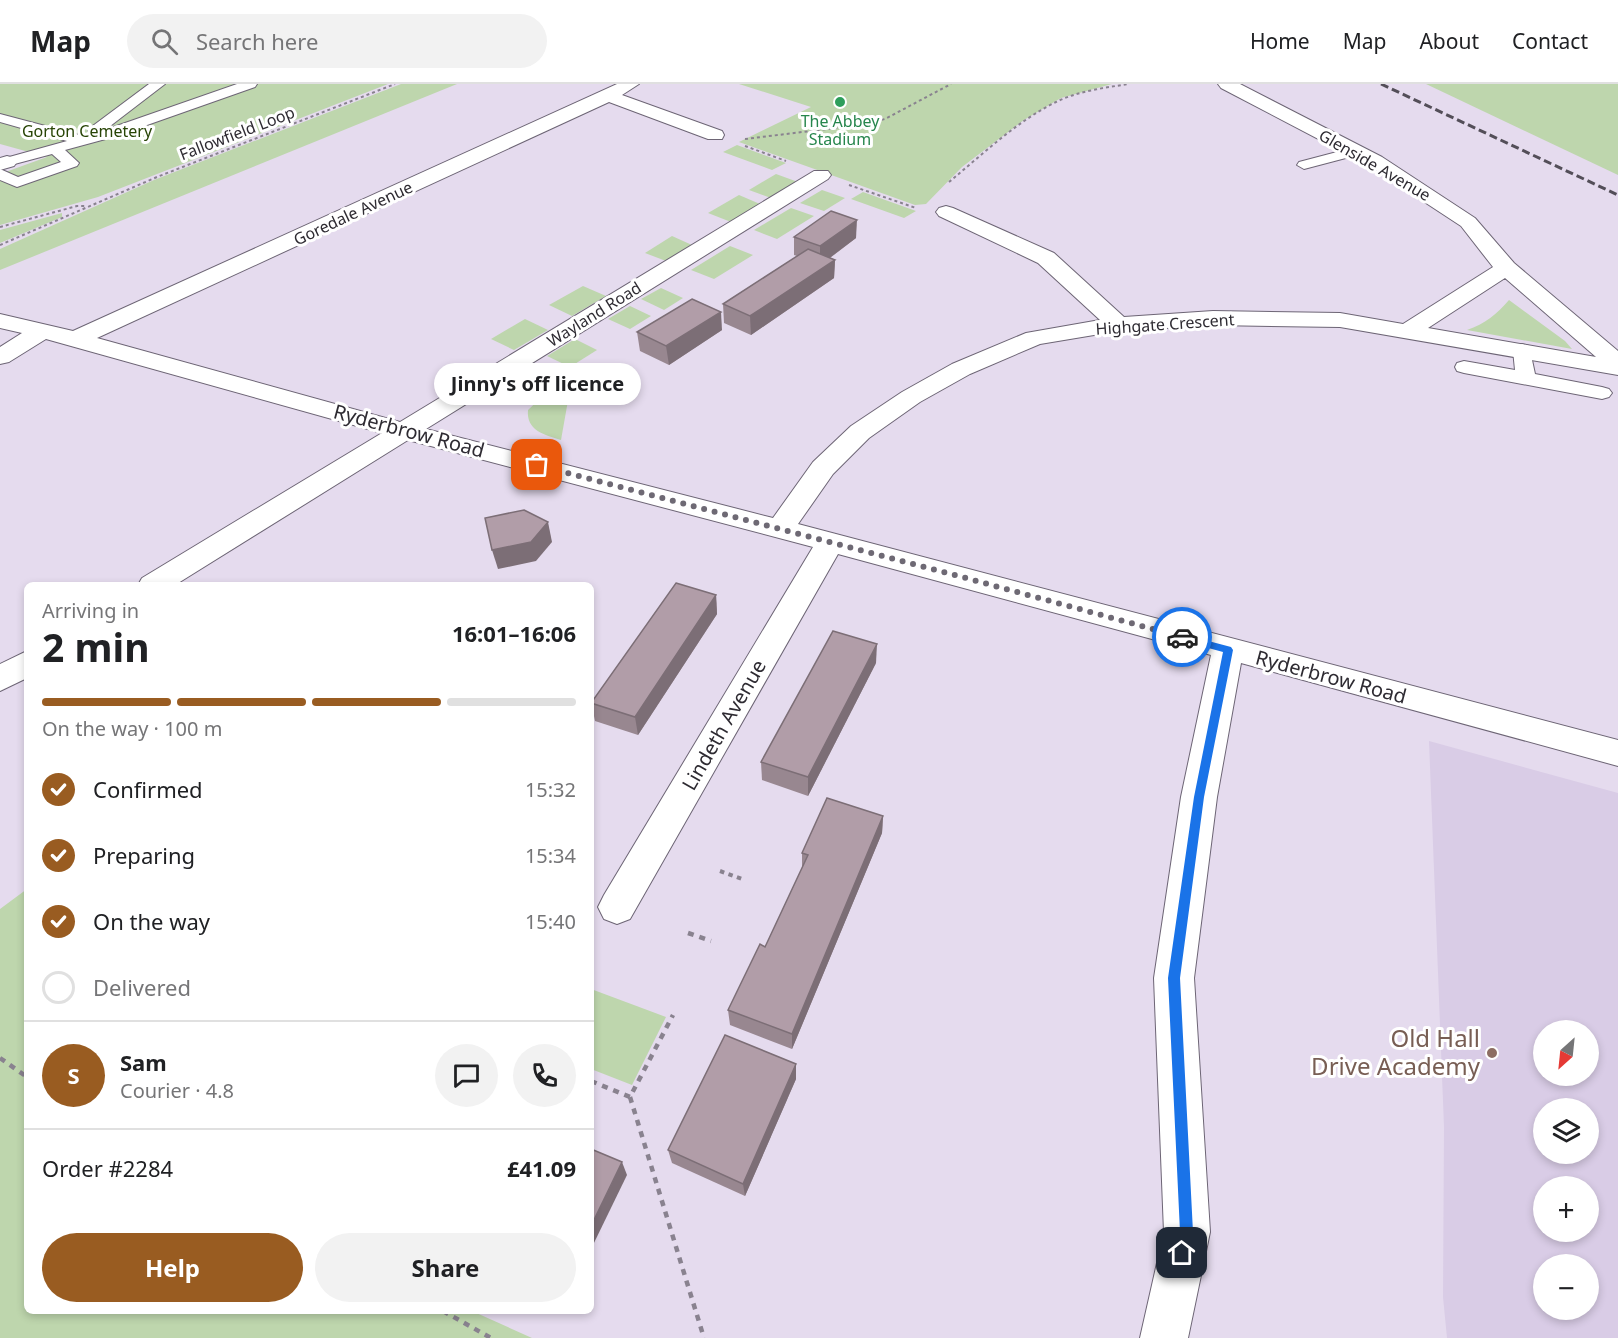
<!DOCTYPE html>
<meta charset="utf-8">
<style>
body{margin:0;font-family:"Noto Sans",sans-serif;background:#f2f2f2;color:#202124;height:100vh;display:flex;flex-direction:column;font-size:22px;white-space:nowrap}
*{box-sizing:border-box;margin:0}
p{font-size:20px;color:#757577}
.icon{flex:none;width:33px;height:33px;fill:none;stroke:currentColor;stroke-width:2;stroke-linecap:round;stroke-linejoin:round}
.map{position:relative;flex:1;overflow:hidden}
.panel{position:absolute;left:24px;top:498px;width:570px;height:732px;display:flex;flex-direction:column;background:#fff;border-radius:9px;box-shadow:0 3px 9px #0003}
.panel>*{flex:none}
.needle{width:39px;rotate:207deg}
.controls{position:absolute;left:1533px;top:936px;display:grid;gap:12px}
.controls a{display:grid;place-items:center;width:66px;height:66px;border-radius:50%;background:#fff;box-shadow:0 3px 9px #0003;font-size:30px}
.pin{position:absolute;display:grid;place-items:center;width:51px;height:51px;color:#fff;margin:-26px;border-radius:12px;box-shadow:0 3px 9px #0006}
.courier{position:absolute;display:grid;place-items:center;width:60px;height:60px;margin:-30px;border:4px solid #1a73e8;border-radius:50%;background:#fff;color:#222;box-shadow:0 2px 8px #0007}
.bubble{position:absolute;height:42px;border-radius:21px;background:#fff;box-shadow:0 3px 9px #0003;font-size:20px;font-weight:700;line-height:42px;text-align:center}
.overview em{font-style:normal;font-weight:700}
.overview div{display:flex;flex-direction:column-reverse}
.overview{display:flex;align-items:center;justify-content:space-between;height:102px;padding:0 18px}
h1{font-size:39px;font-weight:700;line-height:45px}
.bar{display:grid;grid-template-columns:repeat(4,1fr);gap:9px 6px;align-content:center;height:72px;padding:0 18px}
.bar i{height:8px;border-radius:4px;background:#e0e0e0}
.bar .active{background:#995c21}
.bar p{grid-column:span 4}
.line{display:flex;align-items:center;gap:15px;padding:0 18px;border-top:2px solid #e0e0e0}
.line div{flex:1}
.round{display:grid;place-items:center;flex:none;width:63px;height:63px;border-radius:32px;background:#f2f2f2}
ol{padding:0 18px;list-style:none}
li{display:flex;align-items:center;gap:18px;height:66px}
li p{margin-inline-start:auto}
li .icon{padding:6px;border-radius:50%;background:#995c21;color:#fff;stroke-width:4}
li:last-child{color:#757577}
li i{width:33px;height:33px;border:3px solid #e0e0e0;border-radius:50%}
.action{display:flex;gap:12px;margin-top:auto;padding:12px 18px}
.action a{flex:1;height:69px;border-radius:36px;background:#995c21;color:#fff;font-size:24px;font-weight:700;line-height:69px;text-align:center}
.action a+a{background:#f2f2f2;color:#202124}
header{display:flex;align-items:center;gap:36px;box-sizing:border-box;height:84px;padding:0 30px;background:#fff;border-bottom:2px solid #e0e0e0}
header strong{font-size:28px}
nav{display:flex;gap:33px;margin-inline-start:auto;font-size:21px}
.search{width:420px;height:54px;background:#f2f2f2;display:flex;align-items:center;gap:15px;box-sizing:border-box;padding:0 21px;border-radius:33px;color:#757577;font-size:22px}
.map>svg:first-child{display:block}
.built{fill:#d9cce6;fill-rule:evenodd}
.green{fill:#bed6ad}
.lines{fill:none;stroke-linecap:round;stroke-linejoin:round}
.service-casing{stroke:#6d6575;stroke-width:2}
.minor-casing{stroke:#6d6575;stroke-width:2}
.path-far2{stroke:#89828f;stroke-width:2;stroke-dasharray:3 3;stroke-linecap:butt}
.path-far1{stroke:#89828f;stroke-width:4;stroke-dasharray:4.5 4.5;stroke-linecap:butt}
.path{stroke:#89828f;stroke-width:4.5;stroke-dasharray:6 6;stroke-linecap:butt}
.service{fill:#fff;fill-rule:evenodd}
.minor{fill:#fff;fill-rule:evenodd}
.rail{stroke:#534e58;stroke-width:3;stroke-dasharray:8 4;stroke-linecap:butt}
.wall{fill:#988790}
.shaded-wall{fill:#7c6e76}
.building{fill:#b19da8;stroke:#7c6e76;stroke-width:1.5}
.route{fill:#1a73e8}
.done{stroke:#6e6974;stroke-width:6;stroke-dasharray:0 10.8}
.leisure-dot{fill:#2e9e5b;stroke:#fff;stroke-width:2}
.education-dot{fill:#8d6e63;stroke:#fff;stroke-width:2}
.labels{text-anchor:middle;stroke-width:6;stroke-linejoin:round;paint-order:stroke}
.far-leisure-label{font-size:16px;fill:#27864d;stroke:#fff}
.far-park-label{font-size:16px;fill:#274405;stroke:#fff}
.far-street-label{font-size:16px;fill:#2e2b32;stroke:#fff}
.street-label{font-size:20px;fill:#2e2b32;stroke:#fff}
.near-education-label{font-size:24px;fill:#785e54;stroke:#fff;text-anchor:end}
</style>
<header>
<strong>Map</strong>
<div class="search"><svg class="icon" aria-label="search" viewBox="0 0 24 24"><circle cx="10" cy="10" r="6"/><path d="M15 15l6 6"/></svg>Search here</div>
<nav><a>Home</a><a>Map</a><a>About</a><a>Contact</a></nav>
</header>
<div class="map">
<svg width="1618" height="1254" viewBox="0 0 1618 1254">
<rect width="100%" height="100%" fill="#e5dbee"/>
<!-- built -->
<path class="built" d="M1429,657L1618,709V1254H1447L1443,1213L1444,1043ZM1544,946H1588V992H1544ZM1544,1024H1588V1070H1544ZM1544,1102H1588V1148H1544ZM1544,1180H1588V1226H1544Z"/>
<!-- green -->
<g class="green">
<polygon points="0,0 388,0 98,113 0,141 0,90 47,73 0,60"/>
<polygon points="401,0 457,0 0,186 0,165 154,96"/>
<polygon points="739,0 1112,0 1061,14 1024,36 962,83 926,120 915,121 739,58 811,23"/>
<polygon points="1426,0 1618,0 1618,91"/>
<polygon points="737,61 786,79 772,86 723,68"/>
<polygon points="776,90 798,98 771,114 749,106"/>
<polygon points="822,106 845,114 824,127 800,119"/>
<polygon points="863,108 916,127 904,134 851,115"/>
<polygon points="739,111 760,120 731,138 708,129"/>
<polygon points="791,124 814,132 777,155 754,146"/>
<polygon points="62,129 62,133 0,159 0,146"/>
<polygon points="672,152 692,161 666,177 645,169"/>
<polygon points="730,162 753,171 714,195 691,186"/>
<polygon points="583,202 606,212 572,232 549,221"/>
<polygon points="661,204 683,214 664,226 641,215"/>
<path d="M1509,216L1565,257L1572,265L1467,246C1485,240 1497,230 1509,216Z"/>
<polygon points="630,222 651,232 630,245 608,235"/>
<polygon points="525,235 548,246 514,266 491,255"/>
<polygon points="575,255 597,266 570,283 547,272"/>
<polygon points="538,279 560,290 531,308 509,296"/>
<path d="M572,294L561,356C544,351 526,346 528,326L550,305Z"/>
<polygon points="27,805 27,1227 472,1227 532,1254 0,1254 0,825"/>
<polygon points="591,905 666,933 632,1001 591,985"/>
</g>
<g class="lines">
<defs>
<g id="service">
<polygon points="149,0 165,0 105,46 237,0 257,0 255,3 113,53 65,66 79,79 77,82 17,103 0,96 0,85 18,93 61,78 52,70 7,82 2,81 2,75 67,57 0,38 0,30 83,52 91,50 88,47 90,44"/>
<polygon points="1356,63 1361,64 1363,67 1361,70 1304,85 1297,81 1299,78"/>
<polygon points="1522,260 1529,262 1535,290 1602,303 1609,305 1612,309 1609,313 1602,315 1464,289 1457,287 1455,283 1457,279 1464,277 1515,286 1513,266 1515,262"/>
</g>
<g id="minor">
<path d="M617,0H639L622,11L722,47L724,51L722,55H708L609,18L97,254L400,338L814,87H828L831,91L828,95L426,345L773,434L813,378L851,342L902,308L952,280L1026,249L1100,236L1038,179L939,132L936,128L939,124L946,122L953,124L1054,169L1124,233L1213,227L1340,229L1403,240L1493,183L1461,142L1368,81L1221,4L1218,0H1240L1382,73L1475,134L1514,179L1618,267V291L1340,243L1213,241L1118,247L1040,260L970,290L920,318L869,354L833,390L798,440L1618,656V682L1241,579L1217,713L1194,894L1210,1148L1188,1254H1140L1164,1148L1154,894L1181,713L1211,571L838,470L630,835L617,840L604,835L598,823L604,811L813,463L408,356L175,501H138L142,494L382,349L46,255L9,278L0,280V263L22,249L0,244V230L73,247ZM1505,194L1596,273L1428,244Z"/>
<polygon points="7,72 14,74 17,78 14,82 0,86 0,74"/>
<polygon points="27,567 27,594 0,607 0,580"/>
</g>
</defs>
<!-- service casing -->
<use href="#service" class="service-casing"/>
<!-- minor casing -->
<use href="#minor" class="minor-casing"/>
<!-- path-far2 -->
<g class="path-far2">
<polyline points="745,55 860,41 885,35 951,0"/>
<polyline points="745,62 786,77"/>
<path d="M949,98C983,70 1017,37 1056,18C1078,7 1104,4 1128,0"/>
<polyline points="849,101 916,124"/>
<polyline points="0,143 77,122 86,122"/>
<polyline points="0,161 157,93 395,0"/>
</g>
<!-- path-far1 -->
<polyline class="path-far1" points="720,787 742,795"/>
<!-- path -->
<g class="path">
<polyline points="688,849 711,857"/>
<polyline points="0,974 27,993"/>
<polyline points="591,997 630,1013 673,931"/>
<polyline points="630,1013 704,1254"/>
<polyline points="443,1227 491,1254"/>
</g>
<!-- service -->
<use href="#service" class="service"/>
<!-- minor -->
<use href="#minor" class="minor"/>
<!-- rail -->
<polyline class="rail" points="1381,0 1618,111"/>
</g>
<!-- wall -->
<g class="wall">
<polygon points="794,153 856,154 830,174 835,176 834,194 751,251 724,239 723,220 797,172 794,171"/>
<polygon points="722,246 669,281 640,267 637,248"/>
<polygon points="716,511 717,530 638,651 595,637 591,618"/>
<polygon points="876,579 808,712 762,696 761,678"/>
<polygon points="883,732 882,749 792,965 730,941 728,926 765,863 802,784 802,769"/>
<polygon points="796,980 796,995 745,1112 672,1079 668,1066"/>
</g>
<!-- shaded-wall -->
<g class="shaded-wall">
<polygon points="857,136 856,154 820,181 820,162"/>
<polygon points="835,176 834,194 751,251 750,232"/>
<polygon points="721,228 722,246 669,281 666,262"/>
<polygon points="548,438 552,458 536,477 498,485 492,466"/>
<polygon points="716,511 717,530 638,651 635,633"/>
<polygon points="877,560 876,579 808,712 808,693"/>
<polygon points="883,732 882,749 792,965 792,950"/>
<polygon points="796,980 796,995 745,1112 743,1100"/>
<polygon points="622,1078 627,1091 592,1163 591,1161 591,1142"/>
</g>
<!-- building -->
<g class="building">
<polygon points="831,127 857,136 820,162 794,153"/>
<polygon points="808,165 835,176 750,232 723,220"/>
<polygon points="692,215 721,228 666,262 637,248"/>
<polygon points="524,426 548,438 531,458 492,466 485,434"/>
<polygon points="676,499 716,511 635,633 591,619"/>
<polygon points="833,547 877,560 808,693 761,678"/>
<polygon points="827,714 883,732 792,950 728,926 760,860 765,863 808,771 802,769"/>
<polygon points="725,951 796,980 743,1100 668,1066"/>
<polygon points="591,1065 622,1078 591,1142"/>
</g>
<!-- route -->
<polygon class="route" points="1182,550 1231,563 1233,566 1204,713 1180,894 1193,1148 1187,1174 1182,1176 1177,1174 1175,1169 1180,1148 1168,894 1194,713 1223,568 1179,556 1177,553"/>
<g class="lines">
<!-- done -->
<polyline class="done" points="537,381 940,487 1182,553"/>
</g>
<!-- markers -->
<circle class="leisure-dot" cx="840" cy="18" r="6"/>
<circle class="education-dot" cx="1492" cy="969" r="6"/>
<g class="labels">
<!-- far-leisure labels -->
<g class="far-leisure-label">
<text x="840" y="43">The Abbey<tspan x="840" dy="18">Stadium</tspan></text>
</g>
<!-- far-park labels -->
<g class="far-park-label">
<text x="87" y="53">Gorton Cemetery</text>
</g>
<!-- far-street labels -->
<g class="far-street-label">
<text transform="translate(237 49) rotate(-21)" y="6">Fallowfield Loop</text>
<text transform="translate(1375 81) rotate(30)" y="6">Glenside Avenue</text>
<text transform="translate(353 129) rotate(-25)" y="6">Goredale Avenue</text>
<text transform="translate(594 230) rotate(-32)" y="6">Wayland Road</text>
<text transform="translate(1165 240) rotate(-4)" y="6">Highgate Crescent</text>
</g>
<!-- street labels -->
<g class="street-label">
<text transform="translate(409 347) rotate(15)" y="7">Ryderbrow Road</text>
<text transform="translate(1331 593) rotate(15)" y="7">Ryderbrow Road</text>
<text transform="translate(724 641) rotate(-60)" y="7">Lindeth Avenue</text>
</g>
<!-- near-education labels -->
<g class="near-education-label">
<text x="1480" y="963">Old Hall<tspan x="1480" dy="28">Drive Academy</tspan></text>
</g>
</g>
</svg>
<div class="controls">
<a><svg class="needle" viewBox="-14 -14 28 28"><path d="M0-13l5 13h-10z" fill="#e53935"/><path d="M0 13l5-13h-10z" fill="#757577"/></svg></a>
<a><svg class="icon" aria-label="layers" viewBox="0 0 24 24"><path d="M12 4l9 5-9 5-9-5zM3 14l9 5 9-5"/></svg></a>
<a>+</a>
<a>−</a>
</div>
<div class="pin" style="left:537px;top:381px;background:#ea580c"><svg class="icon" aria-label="bag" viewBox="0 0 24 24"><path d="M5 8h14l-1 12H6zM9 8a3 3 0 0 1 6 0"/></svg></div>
<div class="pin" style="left:1182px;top:1169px;background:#1f2937"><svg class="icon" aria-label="home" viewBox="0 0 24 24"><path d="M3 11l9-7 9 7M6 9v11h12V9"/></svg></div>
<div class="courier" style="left:1182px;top:553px"><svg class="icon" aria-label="car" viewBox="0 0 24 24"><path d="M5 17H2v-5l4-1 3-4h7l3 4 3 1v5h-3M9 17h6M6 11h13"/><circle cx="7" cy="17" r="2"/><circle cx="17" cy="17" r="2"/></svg></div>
<div class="bubble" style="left:434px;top:279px;width:207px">Jinny's off licence</div>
<section class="panel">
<div class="overview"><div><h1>2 min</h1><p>Arriving in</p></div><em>16:01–16:06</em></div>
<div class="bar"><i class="active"></i><i class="active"></i><i class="active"></i><i></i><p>On the way · 100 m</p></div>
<ol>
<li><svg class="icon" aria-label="check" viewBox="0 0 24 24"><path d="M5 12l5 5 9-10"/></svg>Confirmed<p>15:32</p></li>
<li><svg class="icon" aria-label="check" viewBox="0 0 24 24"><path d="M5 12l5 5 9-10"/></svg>Preparing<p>15:34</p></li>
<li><svg class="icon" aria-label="check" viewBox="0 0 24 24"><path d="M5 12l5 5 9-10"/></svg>On the way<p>15:40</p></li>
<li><i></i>Delivered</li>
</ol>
<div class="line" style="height:108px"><b class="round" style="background:#995c21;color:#fff">S</b><div><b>Sam</b><p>Courier · 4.8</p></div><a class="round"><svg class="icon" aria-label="chat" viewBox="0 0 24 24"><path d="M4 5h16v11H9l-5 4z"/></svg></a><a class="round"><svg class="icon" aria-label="phone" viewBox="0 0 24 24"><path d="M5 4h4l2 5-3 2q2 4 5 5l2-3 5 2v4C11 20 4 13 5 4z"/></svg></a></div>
<div class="line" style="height:78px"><div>Order #2284</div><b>£41.09</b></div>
<div class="action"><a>Help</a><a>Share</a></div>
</section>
</div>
